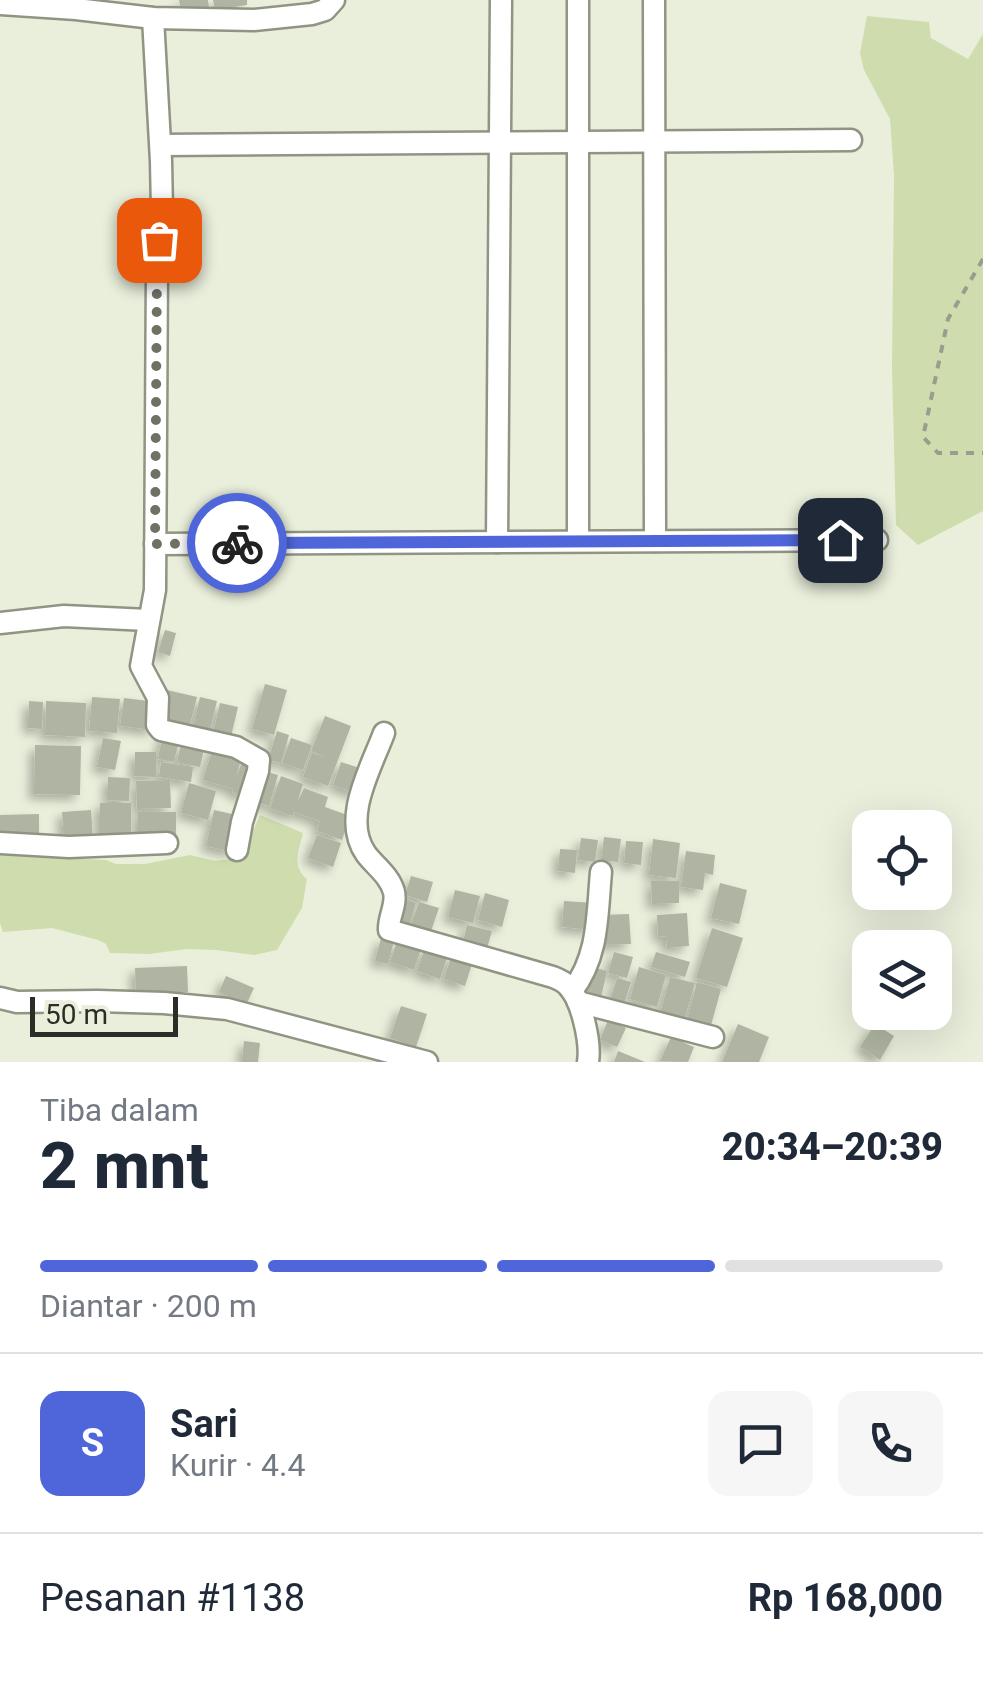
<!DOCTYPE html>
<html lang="id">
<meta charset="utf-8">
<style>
body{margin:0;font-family:Roboto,sans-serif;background:#f6f6f7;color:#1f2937;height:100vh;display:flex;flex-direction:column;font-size:38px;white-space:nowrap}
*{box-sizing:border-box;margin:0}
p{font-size:32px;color:#747a83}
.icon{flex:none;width:55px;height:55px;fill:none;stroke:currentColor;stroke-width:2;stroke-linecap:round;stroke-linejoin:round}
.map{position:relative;height:1062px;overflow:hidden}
.panel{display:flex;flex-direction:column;background:#fff;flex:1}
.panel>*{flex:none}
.controls{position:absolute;left:852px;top:810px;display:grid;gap:20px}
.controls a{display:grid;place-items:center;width:100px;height:100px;border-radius:20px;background:#fff;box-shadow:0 10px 40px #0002;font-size:50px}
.scale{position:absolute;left:30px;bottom:25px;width:148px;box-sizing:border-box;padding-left:10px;border:5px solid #2b2e26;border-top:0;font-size:28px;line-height:35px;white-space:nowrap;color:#2b2e26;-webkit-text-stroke:8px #e9efdb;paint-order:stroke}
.pin{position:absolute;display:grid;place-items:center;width:85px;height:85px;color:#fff;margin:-42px;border-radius:20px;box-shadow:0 5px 15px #0006}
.courier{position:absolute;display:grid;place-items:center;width:100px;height:100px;margin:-50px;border:8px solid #4f66db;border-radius:50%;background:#fff;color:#222;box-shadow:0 2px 12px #0007}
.summary em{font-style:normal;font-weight:800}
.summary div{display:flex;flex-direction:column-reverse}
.summary{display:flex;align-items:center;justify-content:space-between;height:170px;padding:0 40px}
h1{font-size:65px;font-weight:800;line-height:75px}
.bar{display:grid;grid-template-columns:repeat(4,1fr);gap:15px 10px;align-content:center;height:120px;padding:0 40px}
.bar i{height:12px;border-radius:8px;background:#e0e1e3}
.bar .selected{background:#4f66db}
.bar p{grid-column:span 4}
.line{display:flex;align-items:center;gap:25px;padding:0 40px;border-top:2px solid #e0e1e3}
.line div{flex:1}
.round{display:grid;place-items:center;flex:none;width:105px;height:105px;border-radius:20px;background:#f6f6f7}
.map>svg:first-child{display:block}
.green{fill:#cfddae}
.building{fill:#afb5a2;filter:url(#shadow)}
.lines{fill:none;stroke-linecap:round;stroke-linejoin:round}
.minor-casing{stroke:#8f9582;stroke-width:25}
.path{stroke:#999d8e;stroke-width:4;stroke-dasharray:8 8;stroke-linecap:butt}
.minor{stroke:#fff;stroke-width:20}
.done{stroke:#6e7265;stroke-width:10;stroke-dasharray:0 18}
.route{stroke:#4f66db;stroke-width:12}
</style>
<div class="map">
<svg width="983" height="1062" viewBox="0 0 983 1062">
<defs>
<filter id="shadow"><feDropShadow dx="-5.5" dy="5.5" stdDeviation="5" flood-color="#0004"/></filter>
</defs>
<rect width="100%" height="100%" fill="#e9efdb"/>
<!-- green -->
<g class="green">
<polygon points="867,16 929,22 931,38 968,59 983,34 983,511 918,545 896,525 892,368 894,175 890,119 864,70 860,53"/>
<path d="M260,815L303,833C299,851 291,866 307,879L302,908L277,950L254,955L216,950L187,949L149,954L110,953L106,944L98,940L52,928L3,932L0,923V852L44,857L106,860L116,864H145L190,855L215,861L241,858Z"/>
</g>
<!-- building -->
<g class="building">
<polygon points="179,0 208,0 209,7 181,11"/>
<polygon points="213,0 247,0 247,5 215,10"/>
<polygon points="165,630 176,633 170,656 158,652"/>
<polygon points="265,684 287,690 274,735 252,729"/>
<polygon points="167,690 197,697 188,732 159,725"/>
<polygon points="92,697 120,699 117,733 89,731"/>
<polygon points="200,697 217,701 209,735 192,731"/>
<polygon points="124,698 157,702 153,730 120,726"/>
<polygon points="29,701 43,702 42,729 28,728"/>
<polygon points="46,701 86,703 85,737 45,735"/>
<polygon points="220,703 238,707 230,741 212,737"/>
<polygon points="325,716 351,726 328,786 303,777 312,753 326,757 311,751"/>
<polygon points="277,731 289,735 281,763 268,760"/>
<polygon points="163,733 180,736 174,762 158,759"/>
<polygon points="103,738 121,741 115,770 97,767"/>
<polygon points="291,738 312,745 303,770 282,763"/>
<polygon points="181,744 204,750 200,767 177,762"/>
<polygon points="214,744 243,753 236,777 243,760 257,765 246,797 232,792 233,789 203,780"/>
<polygon points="35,745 81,746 80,795 34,794"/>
<polygon points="135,752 156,752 156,777 134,776"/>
<polygon points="161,762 193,767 191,782 159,777"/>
<polygon points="341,762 366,770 357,794 333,785"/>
<polygon points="261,770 278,775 269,806 251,801"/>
<polygon points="281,776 303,784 297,803 304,788 328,797 325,807 350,816 342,840 317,831 320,821 294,812 293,816 270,808"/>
<polygon points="108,777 130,778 129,801 108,800"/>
<polygon points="170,780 171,808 137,809 136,781"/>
<polygon points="189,783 216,791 208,820 181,813"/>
<rect x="100" y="803" width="31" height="39"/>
<polygon points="91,810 93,840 64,841 62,812"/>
<polygon points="214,810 241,816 233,852 206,846"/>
<polygon points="138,812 176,812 176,838 138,839"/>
<polygon points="39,814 39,835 0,836 0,815"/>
<polygon points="317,835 341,843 333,867 308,858"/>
<polygon points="604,837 621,839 618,862 601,860"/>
<polygon points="581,838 598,840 595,862 578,860"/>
<polygon points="653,839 680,843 676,878 649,875"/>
<polygon points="626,841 643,842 641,865 624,863"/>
<polygon points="560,849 577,850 575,873 558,871"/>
<polygon points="686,851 715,855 713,875 705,873 703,890 681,887"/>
<polygon points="411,876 433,882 427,902 405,895"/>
<polygon points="651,881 679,881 679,903 652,904"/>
<polygon points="720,883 747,890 739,924 711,918"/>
<polygon points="455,890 480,896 473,923 448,917"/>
<polygon points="485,893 509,900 502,927 478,920"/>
<polygon points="402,898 416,903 409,927 395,923"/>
<polygon points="564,901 594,903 592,930 562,927"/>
<polygon points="419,902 439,908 430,934 410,928"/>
<polygon points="687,913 689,946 667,948 666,936 658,937 657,915"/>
<polygon points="629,914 631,944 604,945 602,915"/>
<polygon points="467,925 492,931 486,952 462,946"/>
<polygon points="712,928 743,938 727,987 696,978"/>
<polygon points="381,938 394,941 388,964 375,961"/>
<polygon points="397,941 421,949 414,970 390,962"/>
<polygon points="426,945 449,952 440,979 417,971"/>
<polygon points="614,952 633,957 627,978 608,973"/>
<polygon points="656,952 690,962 685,977 651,967"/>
<polygon points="452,954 473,961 465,986 444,979"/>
<polygon points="187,966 188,992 136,994 135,968"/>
<polygon points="593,967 607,971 600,1002 581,998"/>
<polygon points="639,967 666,975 657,1007 630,999"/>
<polygon points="226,976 254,988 246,1005 219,992"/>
<polygon points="670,977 695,983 683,1024 659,1017"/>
<polygon points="617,978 631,982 623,1007 609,1003"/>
<polygon points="697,982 721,989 710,1029 686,1023"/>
<polygon points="401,1006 427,1014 416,1047 390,1038"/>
<polygon points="608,1020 626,1028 617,1047 600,1040"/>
<polygon points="738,1024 769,1037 759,1062 722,1062"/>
<polygon points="875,1024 894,1036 880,1060 860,1047"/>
<polygon points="671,1037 694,1047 688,1062 660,1061"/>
<polygon points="244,1041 260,1043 258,1062 242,1062"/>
<polygon points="618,1051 645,1062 614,1062"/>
</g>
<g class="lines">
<defs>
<g id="minor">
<polyline points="578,0 578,541"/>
<polyline points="654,0 655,541"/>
<polyline points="0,4 76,9 153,18 254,20 312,14 325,10 334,0"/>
<polyline points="153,18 161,161 162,211 157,268 155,590 141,666 158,698 157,725 161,730 236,747 259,760 258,771 242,822 237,850"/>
<polyline points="161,145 851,140"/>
<polyline points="497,542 501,0"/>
<polyline points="155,544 877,540"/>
<polyline points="0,623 64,616 148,620"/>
<path d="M384,733C371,768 341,819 366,854C375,866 390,876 394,892C397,905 388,918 389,930L553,977C558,979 563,981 567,985C582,999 591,1043 588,1062"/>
<polyline points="0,843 69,847 167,843"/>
<path d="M572,991C599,956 597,915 601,872"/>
<polyline points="0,998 17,1002 98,1001 164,1003 227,1009 427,1062"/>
<polyline points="578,1002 713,1037"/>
</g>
</defs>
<!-- minor casing -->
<use href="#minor" class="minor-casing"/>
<!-- path -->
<polyline class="path" points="983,259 948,319 923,437 938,453 983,453"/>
<!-- minor -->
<use href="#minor" class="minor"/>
</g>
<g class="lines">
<!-- done -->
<polyline class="done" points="159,240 157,268 155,544 237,543"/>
<!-- route -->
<polyline class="route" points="237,543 840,540"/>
</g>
</svg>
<div class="controls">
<a><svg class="icon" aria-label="locate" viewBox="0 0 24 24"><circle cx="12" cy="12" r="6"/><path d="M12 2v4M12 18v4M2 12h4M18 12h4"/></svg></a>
<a><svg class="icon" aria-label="layers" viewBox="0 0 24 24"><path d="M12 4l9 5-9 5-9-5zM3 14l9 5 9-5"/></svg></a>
</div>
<div class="scale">50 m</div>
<div class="pin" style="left:159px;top:240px;background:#ea580c"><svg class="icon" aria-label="bag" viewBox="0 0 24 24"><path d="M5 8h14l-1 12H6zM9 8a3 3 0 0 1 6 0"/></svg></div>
<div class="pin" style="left:840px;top:540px;background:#1f2937"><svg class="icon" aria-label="home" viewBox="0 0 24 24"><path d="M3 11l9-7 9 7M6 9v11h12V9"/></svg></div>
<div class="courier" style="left:237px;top:543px"><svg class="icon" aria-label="bike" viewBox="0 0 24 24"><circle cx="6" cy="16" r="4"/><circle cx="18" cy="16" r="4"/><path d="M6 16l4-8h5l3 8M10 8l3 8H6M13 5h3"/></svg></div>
</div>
<section class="panel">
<div class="summary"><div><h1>2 mnt</h1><p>Tiba dalam</p></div><em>20:34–20:39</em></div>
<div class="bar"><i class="selected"></i><i class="selected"></i><i class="selected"></i><i></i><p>Diantar · 200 m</p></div>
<div class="line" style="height:180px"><b class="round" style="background:#4f66db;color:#fff">S</b><div><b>Sari</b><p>Kurir · 4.4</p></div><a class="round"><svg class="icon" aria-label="chat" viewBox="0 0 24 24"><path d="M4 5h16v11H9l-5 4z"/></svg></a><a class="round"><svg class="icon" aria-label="phone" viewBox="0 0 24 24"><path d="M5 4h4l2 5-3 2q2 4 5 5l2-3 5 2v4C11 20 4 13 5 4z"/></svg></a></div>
<div class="line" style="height:130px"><div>Pesanan #1138</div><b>Rp 168,000</b></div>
</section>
